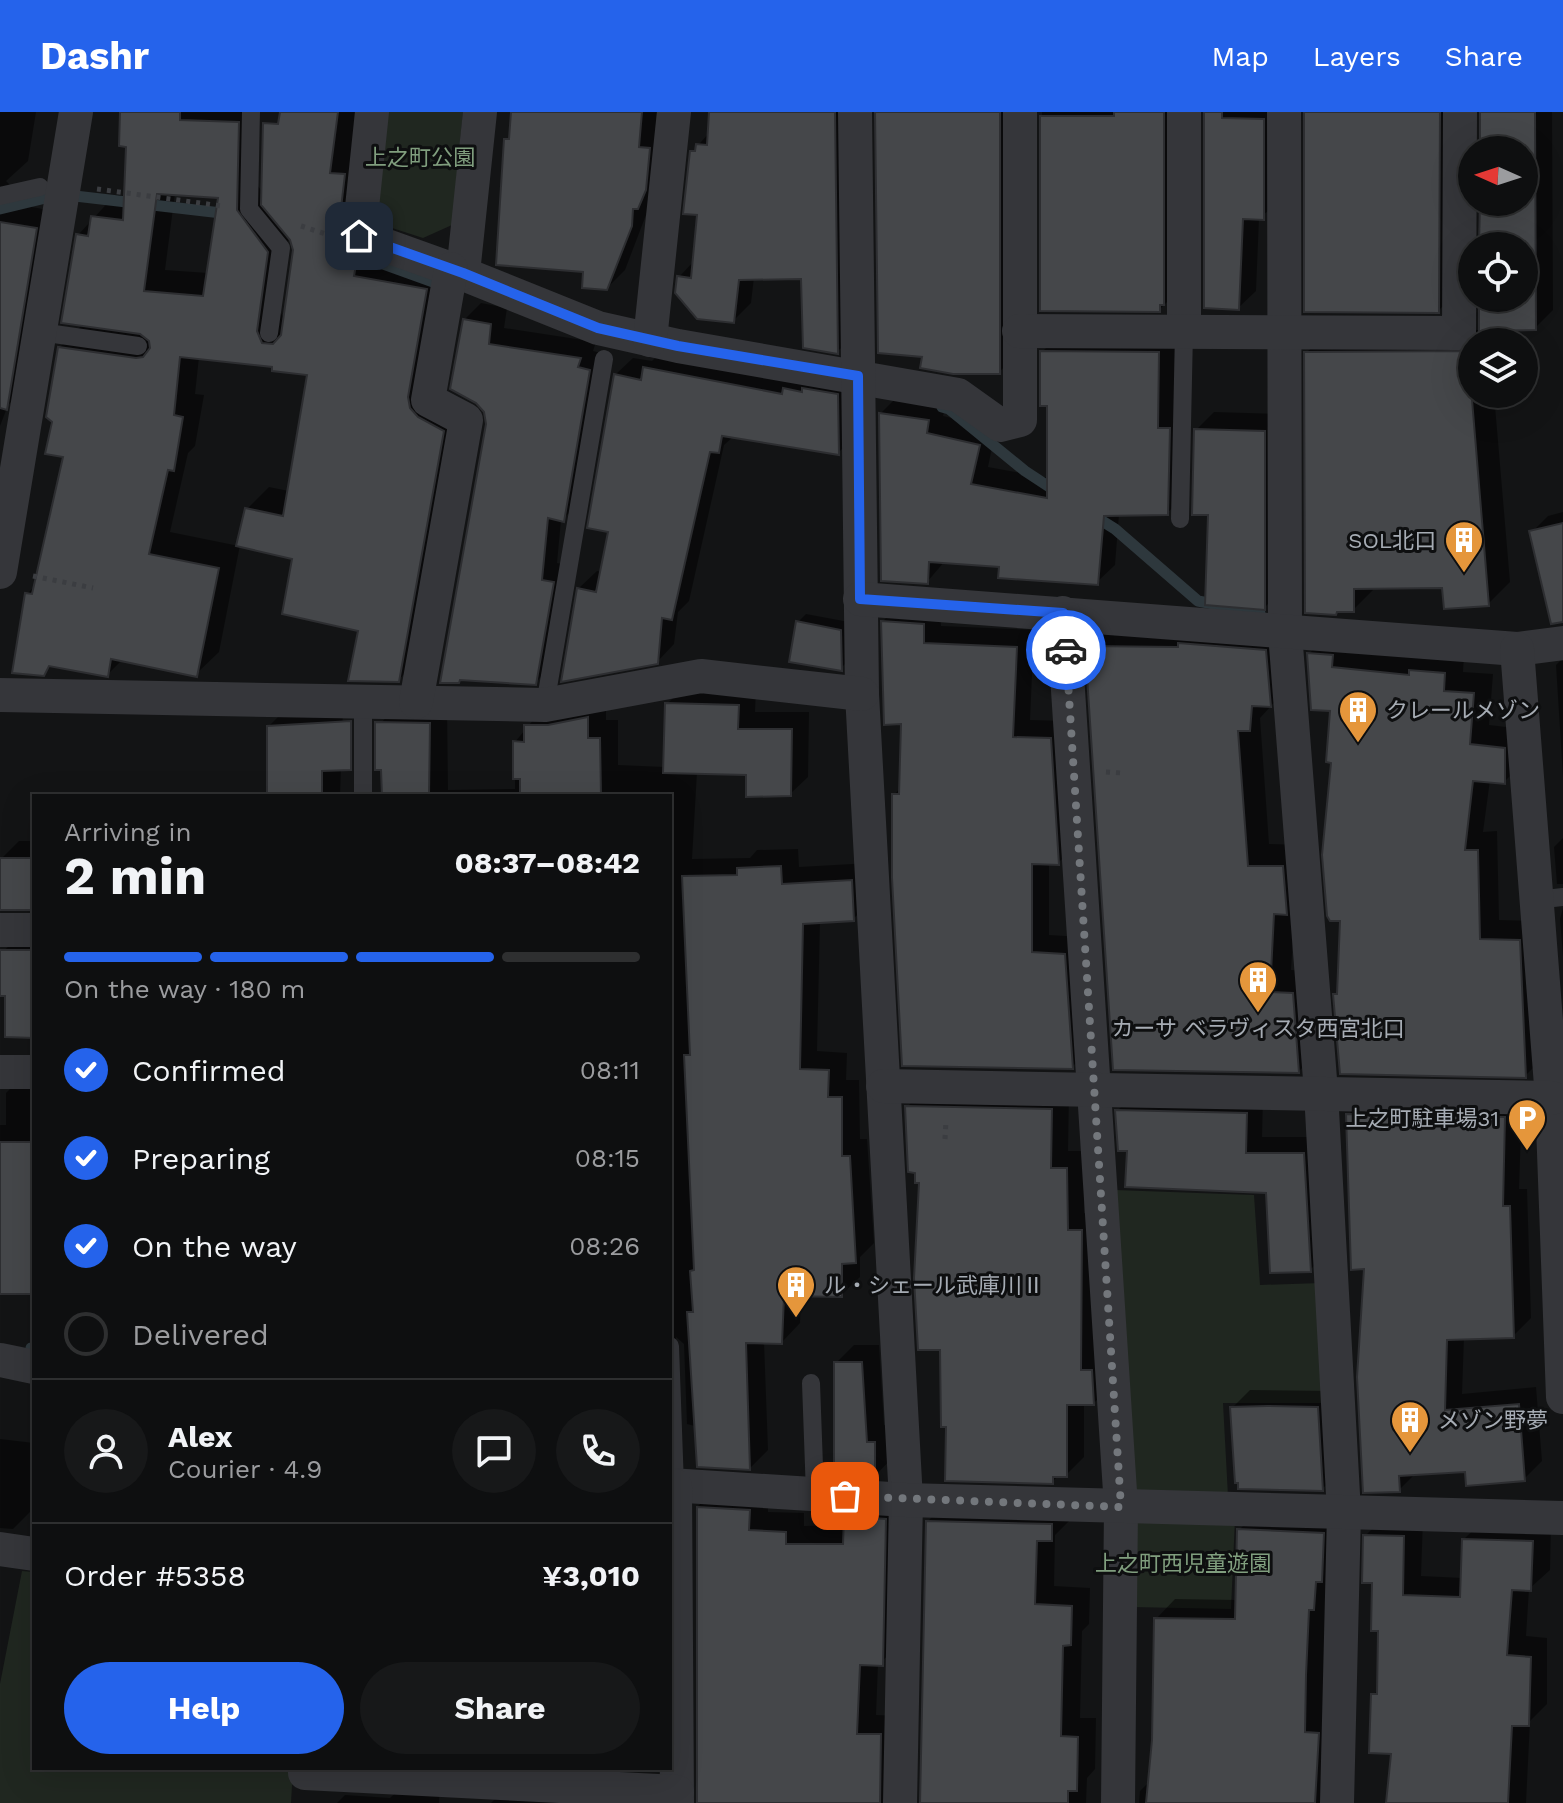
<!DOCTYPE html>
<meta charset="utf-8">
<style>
body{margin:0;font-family:"Work Sans","Noto Sans JP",sans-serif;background:#171819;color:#f1f3f6;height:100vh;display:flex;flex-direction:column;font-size:30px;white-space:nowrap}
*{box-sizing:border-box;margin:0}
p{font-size:26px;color:#9b9c9f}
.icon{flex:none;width:44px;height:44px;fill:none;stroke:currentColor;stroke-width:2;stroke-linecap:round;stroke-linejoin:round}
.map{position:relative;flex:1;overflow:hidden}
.side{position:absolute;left:32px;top:682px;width:640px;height:976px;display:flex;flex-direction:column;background:#0e0f10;border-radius:0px;box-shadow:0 8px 32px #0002,0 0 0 2px #2e2f30}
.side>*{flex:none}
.needle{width:52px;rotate:273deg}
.tools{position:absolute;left:1458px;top:24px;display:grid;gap:16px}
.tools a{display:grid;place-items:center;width:80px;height:80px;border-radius:50%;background:#0e0f10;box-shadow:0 8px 32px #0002,0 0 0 2px #2e2f30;font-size:40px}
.pin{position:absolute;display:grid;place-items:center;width:68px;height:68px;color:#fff;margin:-34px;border-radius:16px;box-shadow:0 4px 12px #0006}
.courier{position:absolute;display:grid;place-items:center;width:80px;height:80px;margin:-40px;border:6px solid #2563eb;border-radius:50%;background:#fff;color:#222;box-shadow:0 2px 10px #0007}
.head em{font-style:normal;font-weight:700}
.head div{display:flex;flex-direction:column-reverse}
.head{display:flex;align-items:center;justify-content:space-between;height:136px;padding:0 32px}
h1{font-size:52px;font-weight:700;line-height:60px}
.bar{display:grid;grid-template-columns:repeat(4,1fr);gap:12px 8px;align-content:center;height:96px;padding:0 32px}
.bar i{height:10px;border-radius:6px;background:#2e2f30}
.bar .selected{background:#2563eb}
.bar p{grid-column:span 4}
.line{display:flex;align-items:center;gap:20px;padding:0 32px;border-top:2px solid #2e2f30}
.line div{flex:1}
.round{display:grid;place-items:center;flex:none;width:84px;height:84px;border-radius:42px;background:#171819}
ol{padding:0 32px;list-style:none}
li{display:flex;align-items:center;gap:24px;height:88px}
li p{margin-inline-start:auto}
li .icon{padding:8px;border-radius:50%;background:#2563eb;color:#fff;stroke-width:4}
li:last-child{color:#9b9c9f}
li i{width:44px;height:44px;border:4px solid #2e2f30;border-radius:50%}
.action{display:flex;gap:16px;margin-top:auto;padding:16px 32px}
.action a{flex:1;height:92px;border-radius:48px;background:#2563eb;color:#fff;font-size:32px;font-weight:700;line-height:92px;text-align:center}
.action a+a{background:#171819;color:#f1f3f6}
header{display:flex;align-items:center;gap:48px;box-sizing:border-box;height:112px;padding:0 40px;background:#2563eb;color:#fff}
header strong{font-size:38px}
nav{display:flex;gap:44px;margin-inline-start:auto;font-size:28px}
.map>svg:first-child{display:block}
.green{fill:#202720}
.shadow{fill:#0007;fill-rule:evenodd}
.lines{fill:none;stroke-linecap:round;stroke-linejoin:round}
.stream{stroke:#2e383d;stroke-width:11}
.building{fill:#45474a;stroke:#2d2e31;stroke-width:2;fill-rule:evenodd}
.path{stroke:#3b3d41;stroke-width:5;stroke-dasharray:4 6;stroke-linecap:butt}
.service{stroke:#35363a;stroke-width:18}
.minor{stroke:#35363a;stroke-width:34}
.done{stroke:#73777c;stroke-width:8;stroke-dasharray:0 14.4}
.route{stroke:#2563eb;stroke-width:10}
.labels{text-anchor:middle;stroke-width:6;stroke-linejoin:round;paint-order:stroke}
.park-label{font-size:22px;fill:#809e7e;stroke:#0e0f10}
.poi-label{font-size:22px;fill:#a6acb4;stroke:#0e0f10;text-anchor:start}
</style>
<header>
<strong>Dashr</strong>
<nav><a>Map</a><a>Layers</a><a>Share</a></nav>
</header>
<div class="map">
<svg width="1563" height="1691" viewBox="0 0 1563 1691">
<rect width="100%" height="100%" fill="#131415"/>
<!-- green -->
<g class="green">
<polygon points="386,0 463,0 452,113 423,126 389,115 377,91"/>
<polygon points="1115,1078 1254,1083 1260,1173 1321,1171 1327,1291 1223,1291 1228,1384 1139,1381 1133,1375"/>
<polygon points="1235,1407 1231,1497 1131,1495 1133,1411"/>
<polygon points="22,1459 34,1460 34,1656 293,1656 291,1691 0,1691 0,1572"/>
</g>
<!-- shadow -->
<g class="shadow">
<polygon points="0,0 36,0 28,49 6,69 23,86 34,88 32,95 53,99 24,278 8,293 0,314"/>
<path d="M122,0H260L258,74L263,81L282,0H356V127L448,156L430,262L465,297L421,546L398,568L381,514L294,445L240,433L219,540L196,562L123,547L108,562L52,553L43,562L27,482L36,473L65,344L47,340L59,236L83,212L78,123L115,83L126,84L128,33ZM175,81L220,84L208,161L165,158ZM289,123L295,137L285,208L278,196ZM199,245L275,253L309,262L289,379L269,375L247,397L239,434L170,420L188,341L195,334L204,283L195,282Z"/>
<polygon points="513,0 657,0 649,95 625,158 607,176 585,158 506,28 512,22"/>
<polygon points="710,0 852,0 855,222 837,240 803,165 754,165 751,191 733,209 679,165 694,149 699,101 692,40 710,20"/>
<polygon points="877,0 1017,0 1017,243 999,260 924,243"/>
<polygon points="1042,0 1181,0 1177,180 1159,198 1042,197"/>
<polygon points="1206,0 1281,0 1281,89 1259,106 1256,179 1238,196"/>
<polygon points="1307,0 1457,0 1456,181 1438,199"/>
<polygon points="1482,0 1552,0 1553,198 1535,216 1488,217 1490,230 1472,230 1472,282 1494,282 1510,470 1488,492 1444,474 1375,476 1353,498 1306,241 1328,220 1481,218 1481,186 1524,186 1524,134 1481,134 1482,90 1524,90 1524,38 1482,38"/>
<polygon points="481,191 507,196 504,216 596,230 593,239 605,242 580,392 561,408 557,451 569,454 552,554 535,571 488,312 464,208"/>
<polygon points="1060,222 1176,223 1185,384 1167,401 1119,402 1115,453 1097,470 1001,453 945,449 927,470 881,301 898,284 946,291 943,304 996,316 988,355 1049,366 1049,292 1042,240"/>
<polygon points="662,239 855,265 856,323 838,341 734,324 724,333 689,489 678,500 674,532 657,550 579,476 597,459 602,460 611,419 615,263 633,246 652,249"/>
<polygon points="1214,300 1282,302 1282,478 1264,496 1210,401 1196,318"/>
<polygon points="1563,400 1563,453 1532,420 1548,404"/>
<polygon points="901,492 940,495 941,514 1034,518 1030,608 1068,609 1076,733 1058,751 1049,750 1049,823 1082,825 1089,938 1072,955 894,683 901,675 903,610 883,509"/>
<polygon points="806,502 849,510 849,548 841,556 798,510"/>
<polygon points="1109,513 1288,517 1292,571 1260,606 1269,732 1305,733 1295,792 1291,858 1314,859 1321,938 1299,959 1087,535"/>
<polygon points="1328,522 1464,542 1463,560 1493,562 1489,613 1523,617 1524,650 1504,670 1490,668 1483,720 1497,719 1499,808 1539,809 1545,944 1525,964 1335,883 1339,879 1342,807 1333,597 1309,542"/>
<polygon points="1563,546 1563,665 1556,553"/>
<polygon points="685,574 756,576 755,600 809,600 808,665 790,682 748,662 697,660 692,747 750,746 757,738 798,737 799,755 870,751 872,789 853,807 820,809 817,939 847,941 846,968 859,968 860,1027 867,1027 874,1131 860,1145 860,1165 841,1183 801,1182 800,1211 782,1230 764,1230 768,1338 750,1356 695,1314 687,1312 684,1232 676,1225 678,1291 670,1300 670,684 381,684 381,611 399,592 447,593 448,678 515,677 515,630 544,595 606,588 606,608 618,608 618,653 665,655 667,592"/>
<polygon points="287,596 343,596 340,684 268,684 269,614"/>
<polygon points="1563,726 1563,772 1557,772 1554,735"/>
<polygon points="19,729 34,729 34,798 1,747"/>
<polygon points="1563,796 1563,844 1560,807"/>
<polygon points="22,820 34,820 34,924 4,839"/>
<polygon points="23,964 34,964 34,1180 0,1180 0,1013 6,1013 6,981"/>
<polygon points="924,978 1069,980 1068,1039 1084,1039 1084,1101 1099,1101 1111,1273 1094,1291 1084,1291 1084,1345 1066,1363 1059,1363 1052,1370 948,1313 921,1069 907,995"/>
<polygon points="1134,982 1263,984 1262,1025 1321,1025 1327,1141 1310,1158 1268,1079 1129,1037 1117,999"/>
<polygon points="1366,985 1522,988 1519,1077 1527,1077 1531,1206 1513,1224 1464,1225 1462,1282 1536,1275 1542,1349 1524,1367 1466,1357 1417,1360 1399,1378 1348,1003"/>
<polygon points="854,1233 879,1233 884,1313 892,1313 892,1346 875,1364 836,1251"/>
<polygon points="1250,1278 1335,1279 1340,1360 1322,1377 1232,1296"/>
<polygon points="0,1327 34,1331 31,1399 13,1417 0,1416"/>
<polygon points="717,1376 768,1379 768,1400 804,1401 804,1414 845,1413 846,1405 865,1386 904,1388 901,1533 878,1552 876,1603 900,1604 915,1691 699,1691 697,1395"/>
<polygon points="947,1390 1070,1408 1055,1423 1054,1474 1090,1476 1089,1512 1082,1519 1080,1606 1096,1606 1095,1657 1087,1666 1086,1691 922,1691 928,1409"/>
<polygon points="1259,1398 1342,1403 1332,1691 1139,1691 1140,1679 1148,1671 1152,1658 1156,1507 1175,1487 1238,1488 1239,1418"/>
<polygon points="1385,1404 1423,1406 1421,1464 1463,1466 1464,1427 1484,1408 1551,1411 1550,1458 1529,1477 1526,1524 1547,1526 1547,1592 1530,1609 1526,1691 1388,1691 1393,1640 1373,1583 1379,1577 1380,1517 1365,1424"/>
<polygon points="410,1667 440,1668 439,1691 337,1691 345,1683 390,1686"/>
<polygon points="510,1672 692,1691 491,1691"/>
</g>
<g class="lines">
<!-- stream -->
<g class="stream">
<polyline points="75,84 230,102"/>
<polyline points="0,97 50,85 51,79"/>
<polyline points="322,130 436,171"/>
<polyline points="942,295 949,297 1025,359 1060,382"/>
<polyline points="1091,402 1115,417 1198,489 1260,501"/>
<polyline points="31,1236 34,1237"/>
</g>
</g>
<!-- building -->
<g class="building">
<path d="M120,0H180V8L239,10L237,98L268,140L257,219L262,231L273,232L281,223L293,138L290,128L261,93L263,11L278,12L280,0H338L330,61L345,62L335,148L356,153L354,164L427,177L408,285L410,296L418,305L444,319L399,570L348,569L358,519L282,502L292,447L236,434L245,396L283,404L307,263L272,259V255L180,245L174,303L183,305L174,359L168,358L149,442L219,456L197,565L111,547L108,565L49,554L44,564L12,561L25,481L32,482L63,345L45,342L52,310L46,305L58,235L136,246L143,245L150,236L149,229L140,222L61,211L76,122L88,124L91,104L123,108L126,35L119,34ZM157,82L218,86L203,184L144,179Z"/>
<polygon points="511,0 642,0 639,35 650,36 646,78 638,97 633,97 632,114 607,178 582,176 583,160 496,153 504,27 509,27"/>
<polygon points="709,0 835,0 838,242 803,236 801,167 739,168 734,211 697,207 675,181 677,164 691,166 697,103 683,102 690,39 695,39 696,32 707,33"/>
<polygon points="875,0 1000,0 1000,262 953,262 920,256 922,245 878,241"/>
<polygon points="1114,0 1164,0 1164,193 1160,193 1160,200 1040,199 1040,4 1114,4"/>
<polygon points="1204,0 1222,0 1222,6 1264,7 1264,108 1243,107 1239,198 1204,196"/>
<polygon points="1304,0 1440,0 1439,201 1304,200"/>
<polygon points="1480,0 1535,0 1536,218 1479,219 1479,186 1524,186 1524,134 1479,134 1480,90 1524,90 1524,38 1480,38"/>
<polygon points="0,110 37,116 7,298 0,296"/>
<polygon points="463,207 491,212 489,232 581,246 578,255 590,258 564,410 548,406 542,468 554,470 536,573 460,568 459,571 440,571 486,312 484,300 476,291 450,277"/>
<polygon points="1040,239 1159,240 1158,316 1170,316 1168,403 1104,404 1098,473 998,466 999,455 929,450 928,472 881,469 879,301 929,308 927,321 980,333 971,372 1047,386 1047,294 1040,294"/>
<polygon points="1468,239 1489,494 1444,497 1442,476 1354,477 1354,500 1337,500 1336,503 1305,501 1304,240"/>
<polygon points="643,255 782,282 783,276 802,280 802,276 838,282 839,343 722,324 719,341 710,340 672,508 662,506 658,552 561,570 577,476 596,480 608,420 587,416 614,262 641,268"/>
<polygon points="1194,317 1265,319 1265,498 1205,493 1208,403 1192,403"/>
<polygon points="1563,411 1563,510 1551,512 1529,419"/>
<polygon points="796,509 841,518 842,559 789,550"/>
<polygon points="881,509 924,512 924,531 1017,535 1013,625 1051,626 1059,753 1032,752 1032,840 1065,842 1073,957 902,954 892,766 892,682 899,682 901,612 884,613"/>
<polygon points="1178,531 1266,538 1271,595 1252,594 1250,619 1238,619 1248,754 1283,754 1287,803 1274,802 1270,880 1293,881 1299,961 1113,958 1085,534 1178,535"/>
<polygon points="1307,541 1333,543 1332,555 1409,563 1409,558 1445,561 1444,579 1474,581 1470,632 1505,636 1505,672 1473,669 1465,738 1478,738 1480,827 1520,828 1526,966 1340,962 1333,882 1337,882 1340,809 1330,809 1327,804 1322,743 1331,651 1326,650 1330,599 1311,598"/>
<polygon points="665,591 739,593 738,617 792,617 791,684 746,685 746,663 663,661"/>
<polygon points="588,605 588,626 600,626 601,684 520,684 520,667 513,667 513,629 524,630 524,613 548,613"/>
<polygon points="351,609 351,658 322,659 322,684 267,684 267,614"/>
<polygon points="375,610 430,611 429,684 382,684 381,658 375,658"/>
<rect x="0" y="746" width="34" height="52"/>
<polygon points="781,754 782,772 852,768 854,809 803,812 800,957 829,958 828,985 842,985 842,1044 850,1044 856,1151 842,1152 842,1185 784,1184 782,1232 746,1231 750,1358 697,1355 687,1200 693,1200 690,1159 694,1158 684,943 690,943 682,764 737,763 737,756"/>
<polygon points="0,838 34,838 34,926 5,925 5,884 0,884"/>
<polygon points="905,994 1052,997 1051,1056 1067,1056 1068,1118 1082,1118 1081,1258 1092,1258 1094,1293 1067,1293 1067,1365 1053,1365 1053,1372 945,1369 946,1315 941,1315 940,1238 918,1238 914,1166 919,1071 915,1071 915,1061 908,1060"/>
<polygon points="1115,998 1247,1001 1246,1041 1304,1041 1311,1160 1270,1161 1266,1081 1125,1075 1127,1039 1118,1039"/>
<polygon points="1346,1002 1505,1005 1503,1094 1510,1094 1514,1226 1447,1228 1445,1298 1519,1292 1525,1369 1466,1374 1465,1360 1399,1364 1400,1380 1363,1381 1357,1265 1364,1157 1351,1158"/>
<rect x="0" y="1030" width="34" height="152"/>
<polygon points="834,1250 862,1250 867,1330 875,1330 875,1366 845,1364 845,1358 834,1358"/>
<polygon points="1267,1294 1318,1295 1323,1379 1238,1377 1238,1371 1235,1371 1230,1295"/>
<polygon points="697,1395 750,1398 749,1418 786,1420 786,1432 843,1432 844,1404 886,1407 883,1554 860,1553 857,1622 881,1622 880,1691 697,1691"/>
<polygon points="926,1409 1052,1412 1052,1429 1037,1429 1035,1492 1072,1494 1071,1533 1063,1534 1061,1624 1078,1625 1077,1679 1068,1679 1068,1691 920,1691"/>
<polygon points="1237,1417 1324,1421 1322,1470 1316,1470 1314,1498 1309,1498 1306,1563 1305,1620 1319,1621 1315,1691 1146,1691 1152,1628 1154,1506 1235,1507"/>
<polygon points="1363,1423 1404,1424 1403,1483 1460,1485 1462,1427 1533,1429 1531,1479 1512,1478 1507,1543 1531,1545 1529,1614 1512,1614 1508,1691 1386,1691 1391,1642 1369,1641 1371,1582 1377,1582 1378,1519 1371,1519 1372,1471 1362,1471"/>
</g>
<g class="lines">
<!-- path -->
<g class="path">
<polyline points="97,77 222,94"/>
<polyline points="301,114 326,122"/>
<polyline points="33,464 93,476"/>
<polyline points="1106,660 1122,661"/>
<polyline points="945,1027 946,1008"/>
</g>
<!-- service -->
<g class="service">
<polyline points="251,0 249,97 281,136 269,221"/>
<polyline points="0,84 40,75"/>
<polyline points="40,220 138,234"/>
<polyline points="1180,407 1184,220"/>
<polyline points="545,593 604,247"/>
<polyline points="363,684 363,589"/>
<polyline points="1536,788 1563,785"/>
<polyline points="670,1234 675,1374"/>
<polyline points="811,1271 815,1382"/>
</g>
<!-- minor -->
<g class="minor">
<polyline points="372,0 359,124 451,157 598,216 678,234 958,283 1000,313 1020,308 1020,0"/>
<polyline points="855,0 862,582 906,1388 900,1691"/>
<polyline points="1184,0 1184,220"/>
<polyline points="1284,0 1285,521 1321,980 1344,1401 1337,1691"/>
<polyline points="463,161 480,0"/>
<polyline points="1019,219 1459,221 1460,0"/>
<polyline points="650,228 674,0"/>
<polyline points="0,460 76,0"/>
<polyline points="860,487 1517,537 1563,531"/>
<polyline points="1063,501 1121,1395 1118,1691"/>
<polyline points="1517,537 1552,986 1563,1285"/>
<polyline points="0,583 545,593 701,564 862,582"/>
<polyline points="416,590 466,308 428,288 451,157"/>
<polyline points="0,818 34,818"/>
<polyline points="0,960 34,960"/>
<polyline points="883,974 1552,986"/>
<polyline points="0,1248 34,1255"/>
<polyline points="670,1373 906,1388 1563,1406"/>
<polyline points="675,1374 677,1691"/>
<polyline points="0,1437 34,1442"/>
<polyline points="305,1661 677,1680"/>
</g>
</g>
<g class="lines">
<!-- done -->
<polyline class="done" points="845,1384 1121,1395 1066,538"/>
<!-- route -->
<polyline class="route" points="359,124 463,161 598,216 678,234 858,264 860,487 1063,501 1066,538"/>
</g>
<!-- icons -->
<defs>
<symbol id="building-pin" viewBox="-11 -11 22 30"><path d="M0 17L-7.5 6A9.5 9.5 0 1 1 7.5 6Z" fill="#e5963b" stroke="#0e0f10"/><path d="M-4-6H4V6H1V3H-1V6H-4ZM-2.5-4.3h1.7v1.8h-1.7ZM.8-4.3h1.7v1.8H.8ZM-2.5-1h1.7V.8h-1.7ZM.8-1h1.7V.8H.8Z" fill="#fff"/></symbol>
<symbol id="parking-pin" viewBox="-11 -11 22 30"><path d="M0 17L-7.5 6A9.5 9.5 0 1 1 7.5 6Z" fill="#e5963b" stroke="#0e0f10"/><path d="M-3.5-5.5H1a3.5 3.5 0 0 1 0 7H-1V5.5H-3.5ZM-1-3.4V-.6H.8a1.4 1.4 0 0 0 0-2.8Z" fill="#fff"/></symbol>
</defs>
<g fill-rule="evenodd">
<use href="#building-pin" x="1442" y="406" width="44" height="60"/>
<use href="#building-pin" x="1336" y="576" width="44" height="60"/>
<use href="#building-pin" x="1236" y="846" width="44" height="60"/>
<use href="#parking-pin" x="1505" y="984" width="44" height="60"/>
<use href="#building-pin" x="774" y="1151" width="44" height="60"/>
<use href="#building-pin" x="1388" y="1286" width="44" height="60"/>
</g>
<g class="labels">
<!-- park labels -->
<g class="park-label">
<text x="420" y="53">上之町公園</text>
<text x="1183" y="1459">上之町西児童遊園</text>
</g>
<!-- poi labels -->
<g class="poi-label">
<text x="1436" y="436" text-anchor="end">SOL北口</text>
<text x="1386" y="606">クレールメゾン</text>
<text x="1258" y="924" text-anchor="middle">カーサ ベラヴィスタ西宮北口</text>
<text x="1499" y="1014" text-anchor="end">上之町駐車場31</text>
<text x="824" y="1181">ル・シェール武庫川Ⅱ</text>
<text x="1438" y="1316">メゾン野夢</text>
</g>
</g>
</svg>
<div class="tools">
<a><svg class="needle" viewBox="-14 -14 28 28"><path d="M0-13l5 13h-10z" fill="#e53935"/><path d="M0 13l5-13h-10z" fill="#9b9c9f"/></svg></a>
<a><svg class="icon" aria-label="locate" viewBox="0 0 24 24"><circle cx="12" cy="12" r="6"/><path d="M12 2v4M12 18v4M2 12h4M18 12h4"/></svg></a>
<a><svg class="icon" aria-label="layers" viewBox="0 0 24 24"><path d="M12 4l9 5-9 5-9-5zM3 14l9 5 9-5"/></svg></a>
</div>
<div class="pin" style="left:845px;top:1384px;background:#ea580c"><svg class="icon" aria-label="bag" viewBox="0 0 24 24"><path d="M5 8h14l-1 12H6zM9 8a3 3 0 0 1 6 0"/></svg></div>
<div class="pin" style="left:359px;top:124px;background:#1f2937"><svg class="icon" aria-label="home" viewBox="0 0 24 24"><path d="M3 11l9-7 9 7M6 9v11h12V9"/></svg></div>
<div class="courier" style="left:1066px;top:538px"><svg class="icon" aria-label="car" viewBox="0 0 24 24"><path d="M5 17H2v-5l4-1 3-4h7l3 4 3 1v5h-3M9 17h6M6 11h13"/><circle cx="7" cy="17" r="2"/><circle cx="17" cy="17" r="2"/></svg></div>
<section class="side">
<div class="head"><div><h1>2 min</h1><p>Arriving in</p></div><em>08:37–08:42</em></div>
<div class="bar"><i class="selected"></i><i class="selected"></i><i class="selected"></i><i></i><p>On the way · 180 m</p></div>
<ol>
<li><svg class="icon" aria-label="check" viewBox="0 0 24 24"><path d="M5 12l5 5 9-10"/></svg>Confirmed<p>08:11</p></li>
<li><svg class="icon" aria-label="check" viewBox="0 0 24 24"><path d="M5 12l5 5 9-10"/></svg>Preparing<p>08:15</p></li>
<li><svg class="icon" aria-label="check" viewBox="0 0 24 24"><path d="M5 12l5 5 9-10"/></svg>On the way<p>08:26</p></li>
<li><i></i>Delivered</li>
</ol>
<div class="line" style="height:144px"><a class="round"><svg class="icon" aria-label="person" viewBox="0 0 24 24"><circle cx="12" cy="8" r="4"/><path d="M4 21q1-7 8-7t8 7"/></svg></a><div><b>Alex</b><p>Courier · 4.9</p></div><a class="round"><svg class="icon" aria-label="chat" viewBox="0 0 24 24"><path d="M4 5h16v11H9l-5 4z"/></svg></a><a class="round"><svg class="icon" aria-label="phone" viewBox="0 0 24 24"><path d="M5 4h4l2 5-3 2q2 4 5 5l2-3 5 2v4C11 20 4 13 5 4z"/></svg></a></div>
<div class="line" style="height:104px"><div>Order #5358</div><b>¥3,010</b></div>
<div class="action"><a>Help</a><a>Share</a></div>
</section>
</div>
